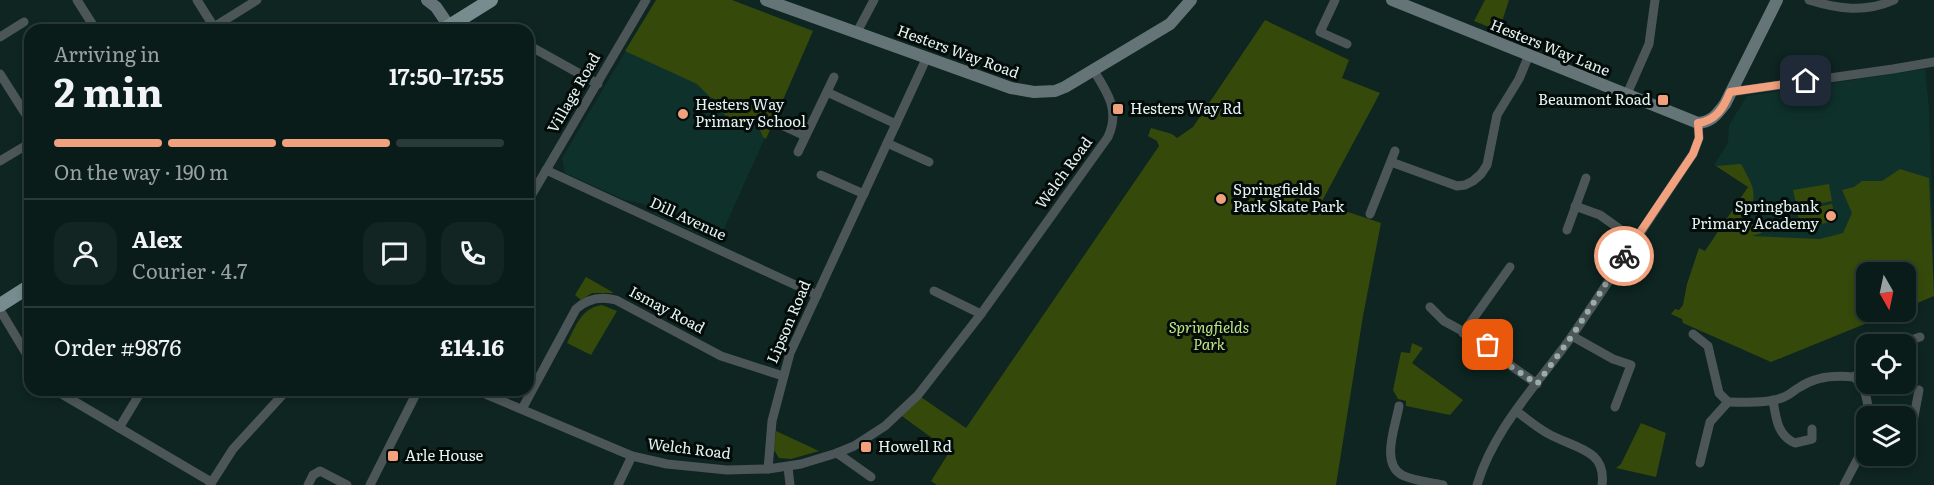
<!DOCTYPE html>
<meta charset="utf-8">
<style>
body{margin:0;font-family:Literata,serif;background:#132522;color:#f1f3f6;height:100vh;display:flex;flex-direction:column;font-size:22px;white-space:nowrap}
*{box-sizing:border-box;margin:0}
p{font-size:20px;color:#99a1a2}
.icon{flex:none;width:33px;height:33px;fill:none;stroke:currentColor;stroke-width:2;stroke-linecap:round;stroke-linejoin:round}
.map{position:relative;flex:1;overflow:hidden}
.sheet{position:absolute;left:24px;top:24px;width:510px;height:372px;display:flex;flex-direction:column;background:#0a1c19;border-radius:18px;box-shadow:0 3px 9px #0003,0 0 0 2px #2a3a38}
.sheet>*{flex:none}
.needle{width:39px;rotate:171deg}
.controls{position:absolute;left:1856px;top:262px;display:grid;gap:12px}
.controls a{display:grid;place-items:center;width:60px;height:60px;border-radius:12px;background:#0a1c19;box-shadow:0 3px 9px #0003,0 0 0 2px #2a3a38;font-size:30px}
.pin{position:absolute;display:grid;place-items:center;width:51px;height:51px;color:#fff;margin:-26px;border-radius:12px;box-shadow:0 3px 9px #0006}
.courier{position:absolute;display:grid;place-items:center;width:60px;height:60px;margin:-30px;border:4px solid #f2a17e;border-radius:50%;background:#fff;color:#222;box-shadow:0 2px 8px #0007}
.summary em{font-style:normal;font-weight:700}
.summary div{display:flex;flex-direction:column-reverse}
.summary{display:flex;align-items:center;justify-content:space-between;height:102px;padding:0 30px}
h1{font-size:39px;font-weight:700;line-height:45px}
.bar{display:grid;grid-template-columns:repeat(4,1fr);gap:9px 6px;align-content:center;height:72px;padding:0 30px}
.bar i{height:8px;border-radius:4px;background:#2a3a38}
.bar .on{background:#f2a17e}
.bar p{grid-column:span 4}
.line{display:flex;align-items:center;gap:15px;padding:0 30px;border-top:2px solid #2a3a38}
.line div{flex:1}
.round{display:grid;place-items:center;flex:none;width:63px;height:63px;border-radius:18px;background:#132522}
.map>svg:first-child{display:block}
.built{fill:#0f312c}
.green{fill:#35490b}
.lines{fill:none;stroke-linecap:round;stroke-linejoin:round}
.street{stroke:#4c5658;stroke-width:9}
.secondary{stroke:#647477;stroke-width:12}
.primary{stroke:#768c8f;stroke-width:14}
.done{stroke:#9aaca8;stroke-width:6;stroke-dasharray:0 10.8}
.route{stroke:#f2a17e;stroke-width:8}
.poi-dot{fill:#f2a17e;stroke:#040c0a;stroke-width:2}
.labels{text-anchor:middle;stroke-width:6;stroke-linejoin:round;paint-order:stroke}
.street-label{font-size:15px;fill:#e6f4f1;stroke:#040c0a}
.poi-label{font-size:15px;fill:#e6f4f1;stroke:#040c0a;text-anchor:start}
.park-label{font-size:15px;font-style:italic;fill:#c1e786;stroke:#040c0a}
</style>
<div class="map">
<svg width="1934" height="485" viewBox="0 0 1934 485">
<rect width="100%" height="100%" fill="#0e2521"/>
<!-- built -->
<g class="built">
<polygon points="656,0 732,0 813,31 718,242 658,216 644,204 625,200 565,173 562,158"/>
<polygon points="1925,69 1929,107 1934,296 1905,308 1905,273 1866,273 1866,312 1894,312 1771,362 1683,323 1682,319 1671,314 1675,309 1679,310 1683,305 1687,284 1699,248 1705,251 1748,187 1714,165 1728,143 1729,125 1747,96"/>
</g>
<!-- green -->
<g class="green">
<polygon points="656,0 732,0 813,31 766,139 763,137 755,118 748,116 728,118 724,114 719,101 710,97 697,84 625,51"/>
<polygon points="1485,0 1509,0 1499,31 1474,21"/>
<polygon points="1265,20 1349,60 1342,78 1380,93 1321,203 1381,223 1363,316 1336,485 937,485 931,481 950,451 899,414 918,395 966,428 1159,146 1157,141 1148,136 1151,128 1172,134 1177,138 1193,127"/>
<path d="M1741,164C1756,191 1756,191 1749,220L1762,233L1752,236L1820,239L1843,233L1852,213L1842,190L1854,187L1862,181H1882L1900,169L1929,178L1934,296L1905,308V273H1866V312H1894L1771,362L1683,323L1682,319L1671,314L1675,309L1679,310L1683,305L1687,284L1699,248L1705,251L1748,187L1716,166Z"/>
<polygon points="1829,184 1832,201 1797,208 1793,190"/>
<polygon points="1832,204 1836,221 1801,228 1797,211"/>
<polygon points="586,277 614,293 592,293 581,300 575,295"/>
<path d="M602,305L617,311L591,355L567,343C576,326 581,308 602,305Z"/>
<polygon points="1412,343 1423,348 1412,363 1463,400 1450,415 1406,406 1406,401 1398,399 1393,390 1401,352 1410,353"/>
<polygon points="1641,423 1666,433 1656,477 1616,468 1621,464"/>
<polygon points="776,431 819,451 791,459 779,458 774,450"/>
</g>
<g class="lines">
<!-- street -->
<g class="street">
<polyline points="77,0 96,30"/>
<polyline points="197,0 214,27"/>
<polyline points="1335,0 1320,32 1347,44"/>
<path d="M1809,0C1838,9 1865,13 1894,0"/>
<polyline points="209,30 257,0"/>
<polyline points="501,30 502,30"/>
<polyline points="857,32 874,0"/>
<polyline points="0,37 24,22"/>
<polyline points="528,45 598,84"/>
<polyline points="0,74 30,121"/>
<polyline points="827,92 896,124"/>
<polyline points="1730,92 1893,69 1934,62"/>
<polyline points="1627,94 1649,44 1655,0"/>
<polyline points="775,122 805,136"/>
<polyline points="887,143 929,162"/>
<polyline points="798,152 834,77"/>
<polyline points="0,161 30,143"/>
<polyline points="1391,162 1457,186 1465,185 1473,181 1481,174 1487,165 1497,115 1519,79 1529,55"/>
<polyline points="546,170 817,295"/>
<polyline points="821,175 864,194"/>
<polyline points="528,201 646,0"/>
<polyline points="1575,206 1600,215 1635,240"/>
<polyline points="1370,214 1395,151"/>
<polyline points="1567,230 1586,178"/>
<polyline points="934,291 981,314"/>
<polyline points="1430,307 1444,321 1488,345 1510,365 1537,384"/>
<polyline points="0,310 30,360"/>
<polyline points="1463,333 1510,267"/>
<polyline points="1693,334 1708,346 1719,393 1728,402 1710,422 1700,463"/>
<polyline points="1572,336 1613,359 1631,365 1615,407"/>
<polyline points="1896,345 1920,337"/>
<path d="M1854,377C1866,387 1868,402 1869,417"/>
<polyline points="55,390 211,482"/>
<path d="M476,390L632,456L667,464L727,470L768,469L801,464L837,453L854,446L885,426L918,395L981,314L1108,137C1120,111 1108,93 1094,71"/>
<path d="M1773,400C1776,418 1777,435 1795,443L1812,439V429"/>
<path d="M1728,402C1746,402 1767,404 1784,397C1790,395 1794,390 1800,387C1816,376 1835,375 1854,377L1866,367"/>
<path d="M1399,406C1396,425 1380,463 1402,475C1414,481 1430,482 1443,485"/>
<path d="M522,409L576,309C588,298 601,296 616,300L721,356L783,376"/>
<path d="M1516,411C1526,418 1536,427 1547,433C1572,448 1607,448 1602,485"/>
<polyline points="119,428 142,390"/>
<polyline points="1905,435 1913,422 1919,390"/>
<polyline points="1905,443 1908,449"/>
<polyline points="837,453 871,477"/>
<polyline points="788,467 790,485"/>
<polyline points="768,469 772,421 790,353 927,57"/>
<polyline points="210,485 233,449 287,390"/>
<polyline points="308,485 313,475 320,471 347,485"/>
<polyline points="370,485 418,390"/>
<polyline points="618,485 632,456"/>
<path d="M1477,485C1494,428 1538,384 1572,336C1613,276 1652,214 1693,154L1699,138L1698,123"/>
<polyline points="1844,485 1866,443"/>
</g>
<!-- secondary -->
<g class="secondary">
<polyline points="427,0 436,7 449,26"/>
<polyline points="766,0 1011,88 1034,92 1055,91 1065,87 1170,24 1191,0"/>
<path d="M1392,0L1698,123C1712,122 1717,114 1725,104L1777,0"/>
</g>
<!-- primary -->
<g class="primary">
<polyline points="443,30 491,0"/>
<polyline points="0,305 30,286"/>
</g>
</g>
<g class="lines">
<!-- done -->
<polyline class="done" points="1488,345 1510,366 1537,384 1572,336 1624,256"/>
<!-- route -->
<path class="route" d="M1624,256L1693,154L1699,138L1698,123C1716,121 1724,107 1730,92L1806,81"/>
</g>
<!-- markers -->
<g class="poi-dot">
<rect x="1657" y="94" width="12" height="12" rx="3"/>
<rect x="1112" y="103" width="12" height="12" rx="3"/>
<circle cx="683" cy="114" r="6"/>
<circle cx="1221" cy="199" r="6"/>
<circle cx="1831" cy="216" r="6"/>
<rect x="860" y="441" width="12" height="12" rx="3"/>
<rect x="387" y="450" width="12" height="12" rx="3"/>
</g>
<g class="labels">
<!-- street labels -->
<g class="street-label">
<text transform="translate(1550 48) rotate(22)" y="5">Hesters Way Lane</text>
<text transform="translate(958 52) rotate(20)" y="5">Hesters Way Road</text>
<text transform="translate(574 93) rotate(-60)" y="5">Village Road</text>
<text transform="translate(1064 173) rotate(-54)" y="5">Welch Road</text>
<text transform="translate(688 219) rotate(25)" y="5">Dill Avenue</text>
<text transform="translate(667 310) rotate(28)" y="5">Ismay Road</text>
<text transform="translate(789 322) rotate(-67)" y="5">Lipson Road</text>
<text transform="translate(689 449) rotate(7)" y="5">Welch Road</text>
</g>
<!-- poi labels -->
<g class="poi-label">
<text x="1651" y="105" text-anchor="end">Beaumont Road</text>
<text x="695" y="110">Hesters Way<tspan x="695" dy="17">Primary School</tspan></text>
<text x="1130" y="114">Hesters Way Rd</text>
<text x="1233" y="195">Springfields<tspan x="1233" dy="17">Park Skate Park</tspan></text>
<text x="1819" y="212" text-anchor="end">Springbank<tspan x="1819" dy="17">Primary Academy</tspan></text>
<text x="878" y="452">Howell Rd</text>
<text x="405" y="461">Arle House</text>
</g>
<!-- park labels -->
<g class="park-label">
<text x="1209" y="333">Springfields<tspan x="1209" dy="17">Park</tspan></text>
</g>
</g>
</svg>
<div class="controls">
<a><svg class="needle" viewBox="-14 -14 28 28"><path d="M0-13l5 13h-10z" fill="#e53935"/><path d="M0 13l5-13h-10z" fill="#99a1a2"/></svg></a>
<a><svg class="icon" aria-label="locate" viewBox="0 0 24 24"><circle cx="12" cy="12" r="6"/><path d="M12 2v4M12 18v4M2 12h4M18 12h4"/></svg></a>
<a><svg class="icon" aria-label="layers" viewBox="0 0 24 24"><path d="M12 4l9 5-9 5-9-5zM3 14l9 5 9-5"/></svg></a>
</div>
<div class="pin" style="left:1488px;top:345px;background:#ea580c"><svg class="icon" aria-label="bag" viewBox="0 0 24 24"><path d="M5 8h14l-1 12H6zM9 8a3 3 0 0 1 6 0"/></svg></div>
<div class="pin" style="left:1806px;top:81px;background:#1f2937"><svg class="icon" aria-label="home" viewBox="0 0 24 24"><path d="M3 11l9-7 9 7M6 9v11h12V9"/></svg></div>
<div class="courier" style="left:1624px;top:256px"><svg class="icon" aria-label="bike" viewBox="0 0 24 24"><circle cx="6" cy="16" r="4"/><circle cx="18" cy="16" r="4"/><path d="M6 16l4-8h5l3 8M10 8l3 8H6M13 5h3"/></svg></div>
<section class="sheet">
<div class="summary"><div><h1>2 min</h1><p>Arriving in</p></div><em>17:50–17:55</em></div>
<div class="bar"><i class="on"></i><i class="on"></i><i class="on"></i><i></i><p>On the way · 190 m</p></div>
<div class="line" style="height:108px"><a class="round"><svg class="icon" aria-label="person" viewBox="0 0 24 24"><circle cx="12" cy="8" r="4"/><path d="M4 21q1-7 8-7t8 7"/></svg></a><div><b>Alex</b><p>Courier · 4.7</p></div><a class="round"><svg class="icon" aria-label="chat" viewBox="0 0 24 24"><path d="M4 5h16v11H9l-5 4z"/></svg></a><a class="round"><svg class="icon" aria-label="phone" viewBox="0 0 24 24"><path d="M5 4h4l2 5-3 2q2 4 5 5l2-3 5 2v4C11 20 4 13 5 4z"/></svg></a></div>
<div class="line" style="height:78px"><div>Order #9876</div><b>£14.16</b></div>
</section>
</div>
